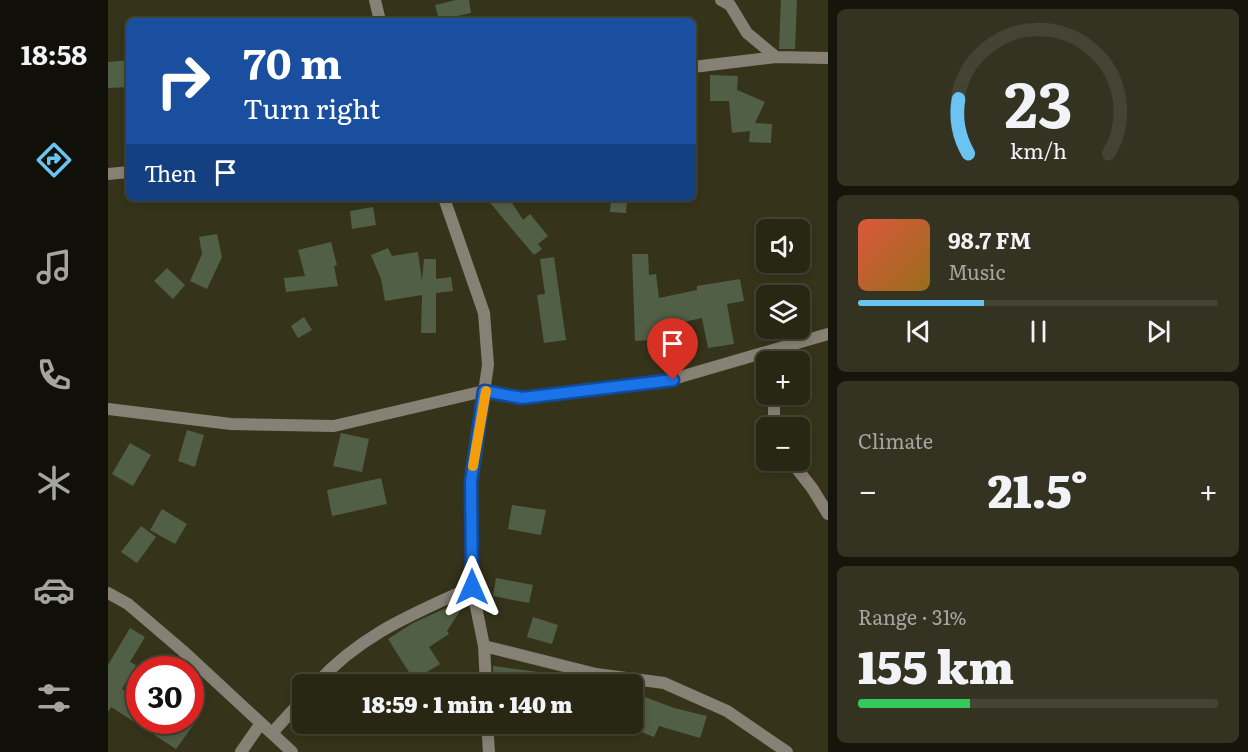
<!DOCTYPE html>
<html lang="en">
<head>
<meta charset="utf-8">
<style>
	:root { --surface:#282714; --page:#343322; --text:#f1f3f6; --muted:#a5a5a0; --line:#444434; --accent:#6ac3f1 }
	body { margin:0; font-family:Literata,serif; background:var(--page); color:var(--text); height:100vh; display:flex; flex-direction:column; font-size:22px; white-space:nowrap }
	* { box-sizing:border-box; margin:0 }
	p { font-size:20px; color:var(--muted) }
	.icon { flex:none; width:33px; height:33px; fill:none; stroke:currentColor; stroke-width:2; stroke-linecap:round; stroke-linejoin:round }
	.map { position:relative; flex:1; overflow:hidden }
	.drawer { display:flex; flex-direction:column; gap:9px; padding:9px; background:#16150b; width:420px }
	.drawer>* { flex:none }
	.hud { position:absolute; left:18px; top:18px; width:570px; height:183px; border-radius:9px; box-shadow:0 3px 9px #0003,0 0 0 2px var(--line); background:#1a4fa0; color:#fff; overflow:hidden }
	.controls { position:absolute; left:648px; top:219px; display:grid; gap:12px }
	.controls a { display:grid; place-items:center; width:54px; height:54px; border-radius:9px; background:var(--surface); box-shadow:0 3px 9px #0003,0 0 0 2px var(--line); font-size:30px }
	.speed { position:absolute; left:18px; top:656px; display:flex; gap:12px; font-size:30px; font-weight:700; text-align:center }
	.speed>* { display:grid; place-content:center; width:78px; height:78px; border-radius:50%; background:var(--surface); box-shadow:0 3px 9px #0003,0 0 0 2px var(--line); line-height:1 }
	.speed .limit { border:9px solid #d22; background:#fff; color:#111 }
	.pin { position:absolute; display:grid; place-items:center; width:51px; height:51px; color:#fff; margin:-62px -26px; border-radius:50% 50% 50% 0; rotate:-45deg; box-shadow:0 0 6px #0007 }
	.pin .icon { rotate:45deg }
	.me { position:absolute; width:66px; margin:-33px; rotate:0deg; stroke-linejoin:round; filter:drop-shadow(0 0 4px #0008) }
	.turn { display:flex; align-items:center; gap:21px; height:126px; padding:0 18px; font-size:27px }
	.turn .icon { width:78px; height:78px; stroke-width:2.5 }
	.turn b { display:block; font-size:42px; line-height:51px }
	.then { display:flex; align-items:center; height:57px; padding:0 18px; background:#0003; gap:12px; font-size:22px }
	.big { font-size:45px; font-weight:800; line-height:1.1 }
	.drawer .card { flex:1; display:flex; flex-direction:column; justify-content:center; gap:9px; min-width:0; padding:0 21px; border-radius:9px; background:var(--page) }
	.drawer .dial { align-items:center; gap:0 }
	.dial svg { height:156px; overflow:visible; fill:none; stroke:var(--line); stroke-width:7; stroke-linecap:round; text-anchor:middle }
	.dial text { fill:var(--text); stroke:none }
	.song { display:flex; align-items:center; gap:18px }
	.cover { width:72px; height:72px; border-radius:9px; background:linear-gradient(135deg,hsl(10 70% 55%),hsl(40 70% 35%)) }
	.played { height:6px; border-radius:3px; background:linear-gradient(90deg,var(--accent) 35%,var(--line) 35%) }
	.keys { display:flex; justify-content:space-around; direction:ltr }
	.heat { display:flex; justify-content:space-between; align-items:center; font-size:33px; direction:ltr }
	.charge { height:9px; border-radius:4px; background:linear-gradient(90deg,#34c759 31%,var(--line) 0) }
	.trip { position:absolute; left:184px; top:674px; width:351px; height:60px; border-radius:9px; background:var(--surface); box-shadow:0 3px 9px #0003,0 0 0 2px var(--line); font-weight:800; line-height:60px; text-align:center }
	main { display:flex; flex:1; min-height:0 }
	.tabs { display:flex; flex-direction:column; width:108px; justify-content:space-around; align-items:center; background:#101008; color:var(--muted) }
	.tabs .icon { width:42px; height:42px }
	.tabs .active { color:var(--accent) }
	.tabs b { font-size:27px; color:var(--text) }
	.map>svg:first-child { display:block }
</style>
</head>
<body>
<main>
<nav class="tabs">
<b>18:58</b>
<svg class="icon active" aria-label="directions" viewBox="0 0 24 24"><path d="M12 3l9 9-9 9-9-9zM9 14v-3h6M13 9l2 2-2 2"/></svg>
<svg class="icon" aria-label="music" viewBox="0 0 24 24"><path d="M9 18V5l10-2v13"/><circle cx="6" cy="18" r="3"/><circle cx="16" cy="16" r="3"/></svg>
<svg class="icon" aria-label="phone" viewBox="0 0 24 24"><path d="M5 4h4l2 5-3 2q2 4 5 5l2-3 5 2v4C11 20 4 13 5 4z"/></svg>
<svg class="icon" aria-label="climate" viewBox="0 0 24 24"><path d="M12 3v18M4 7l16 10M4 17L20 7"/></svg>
<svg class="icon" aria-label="car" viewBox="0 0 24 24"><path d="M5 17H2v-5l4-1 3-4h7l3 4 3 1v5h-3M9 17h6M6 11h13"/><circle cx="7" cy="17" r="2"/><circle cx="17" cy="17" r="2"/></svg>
<svg class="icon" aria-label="filters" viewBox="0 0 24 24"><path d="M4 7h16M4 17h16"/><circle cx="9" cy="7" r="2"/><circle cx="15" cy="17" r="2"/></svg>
</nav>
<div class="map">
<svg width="720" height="752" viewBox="0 0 720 752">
	<rect width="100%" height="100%" fill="#35341a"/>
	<path fill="#525f47" d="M 348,0 L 361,0 L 363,13 L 331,20 L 327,5 Z
		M 673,0 L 689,0 L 687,49 L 671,49 Z
		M 21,60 L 21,87 L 0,88 L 0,62 Z
		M 602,75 L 630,76 L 629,90 L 657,102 L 647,123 L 664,124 L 663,143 L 641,142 L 642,131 L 624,133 L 621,101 L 602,101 Z
		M 378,198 L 401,198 L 415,220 L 422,214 L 440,236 L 430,244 L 434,249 L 426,255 Z
		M 503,198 L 519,198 L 518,213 L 502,212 Z
		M 265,207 L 268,225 L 244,229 L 242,211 Z
		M 109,234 L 114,257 L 99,289 L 82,281 L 94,254 L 91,237 Z
		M 223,242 L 229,265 L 226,266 L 230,286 L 178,292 L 176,278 L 197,276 L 190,250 Z
		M 280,248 L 284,256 L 310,252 L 314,281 L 316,259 L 328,259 L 328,279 L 343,277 L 345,291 L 328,293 L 328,333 L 313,333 L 314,295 L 277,301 L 273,279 L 263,255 Z
		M 524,254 L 540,254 L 541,275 L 548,274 L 551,298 L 589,290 L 589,286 L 632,279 L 636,301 L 619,304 L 626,344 L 600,348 L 594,318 L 543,329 L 544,340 L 527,341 Z
		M 446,257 L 458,340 L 436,343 L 429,295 L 437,294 L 432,259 Z
		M 59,268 L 77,285 L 65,299 L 46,281 Z
		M 196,317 L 204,330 L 190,338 L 183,326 Z
		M 79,430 L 96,435 L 87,467 L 70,461 Z
		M 233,433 L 261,439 L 254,472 L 225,466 Z
		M 22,443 L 43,455 L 25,486 L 4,474 Z
		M 273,478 L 279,504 L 224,516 L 219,490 Z
		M 404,505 L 438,510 L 433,535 L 400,529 Z
		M 54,509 L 79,524 L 67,544 L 42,530 Z
		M 33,526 L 48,537 L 29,563 L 13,552 Z
		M 388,578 L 425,585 L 421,603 L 385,596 Z
		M 347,604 L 354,608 L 339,631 L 341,634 L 321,647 L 332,664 L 306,680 L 280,639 L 305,623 Z
		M 425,617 L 450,625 L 444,644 L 419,637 Z
		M 22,628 L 37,637 L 22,662 L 28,665 L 14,689 L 32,700 L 32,720 L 89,720 L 68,749 L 3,707 L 0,712 L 0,665 Z
		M 385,666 L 452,675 L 451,684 L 386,684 Z
		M 537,697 L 566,708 L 599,716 L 592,738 L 551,726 L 546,737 L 525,729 Z"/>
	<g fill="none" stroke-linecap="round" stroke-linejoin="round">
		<path stroke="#878075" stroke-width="12" d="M 267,0 L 272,21
			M 613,0 L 622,5 L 639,33 L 668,57
			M 585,67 L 668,57 L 720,58
			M 0,174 L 21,172
			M 336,198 L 376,313 L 380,365 L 363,481 L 364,587 L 376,646 L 378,684
			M 666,394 L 666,428
			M 0,409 L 123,424 L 226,426 L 376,391 L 415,398 L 565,379 L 720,334
			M 682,460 L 704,488 L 720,514
			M 0,593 L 20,604 L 75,651 L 184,752
			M 376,646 L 488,674 L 556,683 L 619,711 L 679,752
			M 208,684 C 253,634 305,614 364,587
			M 379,723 L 381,752
			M 164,733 L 195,699
			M 133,752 L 153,723"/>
	</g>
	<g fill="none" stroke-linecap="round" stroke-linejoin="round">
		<defs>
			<path id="route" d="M 364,587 L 363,481 L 376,391 L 414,398 L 565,380"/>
		</defs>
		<use href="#route" stroke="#114b97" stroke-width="15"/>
		<use href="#route" stroke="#1a73e8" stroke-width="10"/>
		<path stroke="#f59e0b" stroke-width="10" d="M 365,466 L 378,391"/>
	</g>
</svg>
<div class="controls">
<a><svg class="icon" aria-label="sound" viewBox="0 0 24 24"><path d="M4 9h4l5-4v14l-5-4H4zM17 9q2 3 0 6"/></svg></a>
<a><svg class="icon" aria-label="layers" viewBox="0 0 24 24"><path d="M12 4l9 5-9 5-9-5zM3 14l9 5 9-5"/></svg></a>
<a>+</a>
<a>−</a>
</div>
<div class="speed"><div class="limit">30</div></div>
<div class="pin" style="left:565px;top:380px;background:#d93025"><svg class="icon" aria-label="arrive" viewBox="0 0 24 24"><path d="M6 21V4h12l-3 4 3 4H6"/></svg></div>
<svg class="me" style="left:364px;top:587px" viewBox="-20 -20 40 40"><path d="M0-17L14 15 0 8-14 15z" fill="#1a73e8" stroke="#fff" stroke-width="4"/></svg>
<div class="trip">18:59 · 1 min · 140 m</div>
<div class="hud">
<div class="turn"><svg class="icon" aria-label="right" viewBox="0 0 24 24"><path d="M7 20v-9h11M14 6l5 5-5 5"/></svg><div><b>70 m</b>Turn right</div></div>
<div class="then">Then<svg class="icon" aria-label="arrive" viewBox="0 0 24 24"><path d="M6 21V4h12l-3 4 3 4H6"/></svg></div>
</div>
</div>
<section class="drawer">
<div class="card dial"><svg viewBox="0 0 100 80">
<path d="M14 69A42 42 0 1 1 86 69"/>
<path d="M14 69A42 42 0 0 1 9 41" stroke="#6ac3f1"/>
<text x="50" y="56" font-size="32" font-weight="700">23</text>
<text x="50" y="72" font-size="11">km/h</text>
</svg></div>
<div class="card">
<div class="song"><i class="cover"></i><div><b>98.7 FM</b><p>Music</p></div></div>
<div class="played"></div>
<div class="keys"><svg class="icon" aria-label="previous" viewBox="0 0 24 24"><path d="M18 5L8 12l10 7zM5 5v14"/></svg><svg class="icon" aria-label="pause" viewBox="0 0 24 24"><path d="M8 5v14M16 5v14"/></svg><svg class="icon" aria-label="next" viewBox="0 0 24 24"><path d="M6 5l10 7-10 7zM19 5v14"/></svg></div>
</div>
<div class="card"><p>Climate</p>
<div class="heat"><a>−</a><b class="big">21.5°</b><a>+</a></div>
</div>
<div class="card"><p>Range · 31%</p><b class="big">155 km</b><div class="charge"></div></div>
</section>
</main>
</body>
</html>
